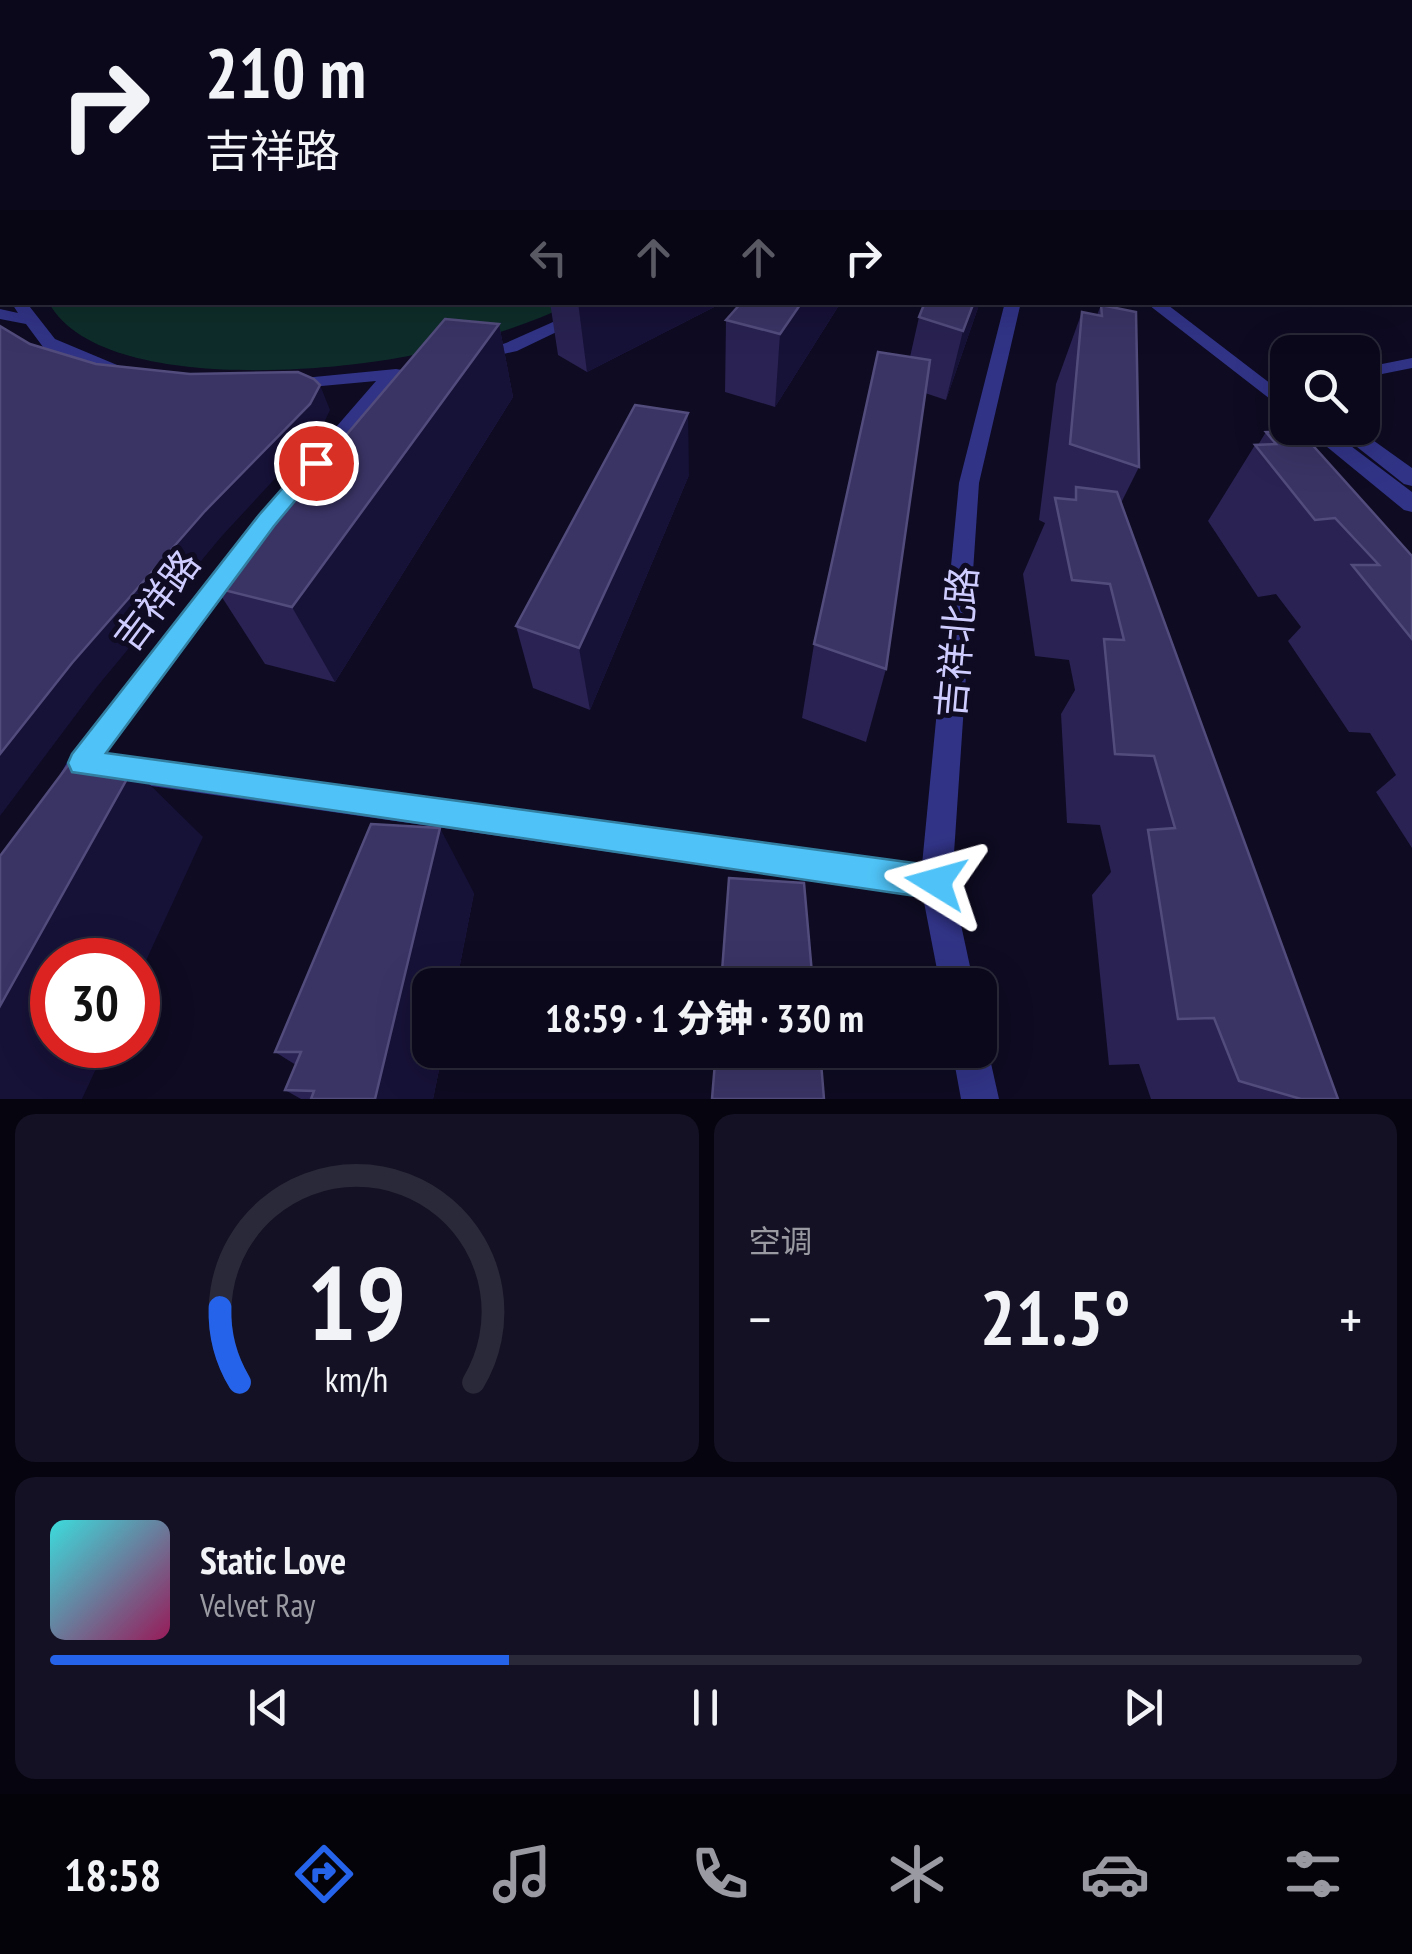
<!DOCTYPE html>
<html lang="zh">
<head>
<meta charset="utf-8">
<style>
	:root { --surface:#0a081a; --page:#131123; --text:#f1f3f6; --muted:#999aa2; --line:#2a2939; --accent:#2563eb }
	body { margin:0; font-family:"PT Sans Narrow","Noto Sans SC",sans-serif; background:var(--page); color:var(--text); height:100vh; display:flex; flex-direction:column; font-size:38px; white-space:nowrap }
	* { box-sizing:border-box; margin:0 }
	p { font-size:32px; color:var(--muted) }
	.icon { flex:none; width:55px; height:55px; fill:none; stroke:currentColor; stroke-width:2; stroke-linecap:round; stroke-linejoin:round }
	.map { position:relative; height:1099px; overflow:hidden }
	.drawer { display:flex; flex-direction:column; gap:15px; padding:15px; background:#06040e; flex:1 }
	.drawer>* { flex:none }
	.guide { position:absolute; left:0px; top:0px; width:1412px; height:305px; box-shadow:0 10px 40px #0002,0 0 0 2px var(--line); background:#0a081a; color:var(--text); overflow:hidden }
	.buttons { position:absolute; left:1270px; top:335px; display:grid; gap:20px }
	.buttons a { display:grid; place-items:center; width:110px; height:110px; border-radius:20px; background:var(--surface); box-shadow:0 10px 40px #0002,0 0 0 2px var(--line); font-size:50px }
	.speed { position:absolute; left:30px; top:938px; display:flex; gap:20px; font-size:50px; font-weight:700; text-align:center }
	.speed>* { display:grid; place-content:center; width:130px; height:130px; border-radius:50%; background:var(--surface); box-shadow:0 10px 40px #0002,0 0 0 2px var(--line); line-height:1 }
	.speed .limit { border:15px solid #d22; background:#fff; color:#111 }
	.pin { position:absolute; display:grid; place-items:center; width:85px; height:85px; color:#fff; margin:-42px; border:5px solid #fff; border-radius:50%; box-shadow:0 2px 10px #0007 }
	.me { position:absolute; width:110px; margin:-55px; rotate:278deg; stroke-linejoin:round; filter:drop-shadow(0 0 8px #0008) }
	.turn { display:flex; align-items:center; gap:35px; height:210px; padding:0 40px; font-size:45px }
	.turn .icon { width:130px; height:130px; stroke-width:2.5 }
	.turn b { display:block; font-size:70px; line-height:85px }
	.lanes { display:flex; align-items:center; height:95px; padding:0 40px; background:#0003; justify-content:center; gap:50px; direction:ltr }
	.lanes .off { opacity:.35 }
	.big { font-size:75px; font-weight:800; line-height:1.1 }
	.drawer .card { flex:1; display:flex; flex-direction:column; justify-content:center; gap:15px; min-width:0; padding:0 35px; border-radius:20px; background:var(--page) }
	.drawer .dial { align-items:center; gap:0 }
	.dial svg { height:260px; overflow:visible; fill:none; stroke:var(--line); stroke-width:7; stroke-linecap:round; text-anchor:middle }
	.dial text { fill:var(--text); stroke:none }
	.song { display:flex; align-items:center; gap:30px }
	.cover { width:120px; height:120px; border-radius:15px; background:linear-gradient(135deg,hsl(180 70% 55%),hsl(330 70% 35%)) }
	.played { height:10px; border-radius:5px; background:linear-gradient(90deg,var(--accent) 35%,var(--line) 35%) }
	.keys { display:flex; justify-content:space-around; direction:ltr }
	.heat { display:flex; justify-content:space-between; align-items:center; font-size:55px; direction:ltr }
	.drawer .tiles { flex:1; display:grid; gap:15px; grid-template-columns:1fr 1fr }
	.card:last-child { grid-column:span 2 }
	.trip { position:absolute; left:412px; top:968px; width:585px; height:100px; border-radius:20px; background:var(--surface); box-shadow:0 10px 40px #0002,0 0 0 2px var(--line); font-weight:800; line-height:100px; text-align:center }
	.tab-bar { display:flex; height:160px; justify-content:space-around; align-items:center; background:#04030a; color:var(--muted) }
	.tab-bar .icon { width:70px; height:70px }
	.tab-bar .selected { color:var(--accent) }
	.tab-bar b { font-size:45px; color:var(--text) }
	.map>svg:first-child { display:block }
</style>
</head>
<body>
<div class="map">
<svg width="1412" height="1099" viewBox="0 0 1412 1099">
	<rect width="100%" height="100%" fill="#0e0b22"/>
	<path fill="#0e2d2a" d="M 49,303 L 574,303 C 522,327 469,344 413,355 C 328,373 98,392 49,303 Z"/>
	<g fill="none" stroke-linecap="round" stroke-linejoin="round">
		<path fill="#313386" fill-rule="evenodd" d="M 1410,133 L 1412,133 L 1412,140 L 1410,140 Z
			M 11,302 L 26,302 L 55,339 L 141,375 L 132,380 L 126,379 L 43,347 L 26,324 L 0,319 L 0,309 L 18,313 Z
			M 598,302 L 619,302 L 517,351 L 476,360 L 468,355 L 506,343 Z
			M 1005,302 L 1021,302 L 979,483 L 952,883 L 974,985 L 940,985 L 923,897 L 89,777 L 75,786 L 65,782 L 61,773 L 72,754 L 259,516 L 376,381 L 289,389 L 280,384 L 283,380 L 396,369 L 402,370 L 402,378 L 397,379 L 275,526 L 106,754 L 922,865 L 959,483 Z
			M 1412,358 L 1412,368 L 1362,378 L 1362,368 Z
			M 980,1036 L 988,1050 L 999,1099 L 961,1099 L 952,1050 L 980,1050 Z"/>
		<path fill="#313386" fill-rule="evenodd" d="M 1145,302 L 1164,302 L 1288,397 L 1288,413 Z
			M 1304,428 L 1327,428 L 1412,492 L 1412,512 L 1404,510 Z
			M 1333,428 L 1356,428 L 1412,468 L 1412,486 L 1404,484 Z"/>
	</g>
	<path fill="#292252" d="M 550,302 L 724,302 L 587,372 L 558,355 Z
		M 841,302 L 775,407 L 725,392 L 726,320 Z
		M 925,302 L 980,302 L 946,400 L 925,393 L 886,669 L 866,742 L 802,718 L 814,644 L 910,357 L 919,317 Z
		M 1101,305 L 1139,467 L 1121,503 L 1338,1099 L 1151,1099 L 1139,1064 L 1109,1065 L 1092,895 L 1111,872 L 1100,825 L 1067,823 L 1061,714 L 1075,690 L 1069,660 L 1035,656 L 1023,574 L 1045,523 L 1039,520 L 1056,384 L 1082,312 L 1097,315 Z
		M 499,324 L 513,397 L 335,682 L 265,664 L 216,588 Z
		M 1266,432 L 1412,556 L 1412,848 L 1376,792 L 1396,775 L 1370,733 L 1349,732 L 1288,641 L 1301,627 L 1276,594 L 1258,597 L 1208,521 L 1255,445 L 1258,445 Z
		M 689,475 L 590,710 L 533,688 L 516,626 Z
		M 474,893 L 456,985 L 430,985 L 443,1050 L 433,1099 L 301,1099 L 285,1090 L 296,1065 L 275,1052 Z"/>
	<path fill="#161137" d="M 2,162 L 2,226 L 0,227 L 0,163 Z
		M 578,302 L 724,302 L 587,372 Z
		M 802,302 L 841,302 L 775,407 L 780,334 Z
		M 974,302 L 980,302 L 946,400 L 963,331 Z
		M 499,324 L 513,397 L 335,682 L 292,607 Z
		M 320,385 L 330,410 L 321,429 L 221,537 L 96,688 L 0,816 L 0,754 L 72,663 L 205,511 Z
		M 688,413 L 689,475 L 590,710 L 579,648 Z
		M 133,768 L 203,837 L 138,978 L 138,960 L 52,960 L 52,1045 L 107,1045 L 82,1099 L 0,1099 L 0,1006 Z
		M 440,828 L 474,893 L 456,985 L 430,985 L 430,1050 L 443,1050 L 433,1099 L 375,1099 Z"/>
	<path fill="#3a3465" stroke="#524c7d" stroke-width="2.5" d="M 0,125 L 2,125 L 2,162 L 0,163 Z
		M 742,302 L 802,302 L 780,334 L 726,320 Z
		M 925,302 L 974,302 L 963,331 L 919,317 Z
		M 1101,305 L 1136,312 L 1139,467 L 1070,444 L 1082,312 L 1102,316 Z
		M 445,319 L 499,324 L 292,607 L 216,588 Z
		M 0,326 L 30,344 L 96,364 L 190,374 L 298,372 L 314,379 L 320,385 L 310,404 L 205,511 L 72,663 L 0,754 Z
		M 878,352 L 930,360 L 886,669 L 814,644 Z
		M 635,405 L 688,413 L 579,648 L 516,626 Z
		M 1299,430 L 1412,556 L 1412,639 L 1352,565 L 1379,565 L 1335,518 L 1315,520 L 1255,445 L 1276,444 L 1266,432 Z
		M 1076,487 L 1117,492 L 1338,1099 L 1301,1099 L 1239,1081 L 1214,1018 L 1178,1019 L 1148,830 L 1175,828 L 1154,756 L 1115,754 L 1104,639 L 1124,640 L 1110,584 L 1072,580 L 1055,498 L 1076,500 Z
		M 69,764 L 133,768 L 0,1006 L 0,856 Z
		M 371,824 L 440,828 L 375,1099 L 311,1099 L 314,1091 L 285,1090 L 301,1052 L 275,1052 Z
		M 729,878 L 804,883 L 813,985 L 721,985 Z
		M 716,1050 L 820,1050 L 824,1099 L 712,1099 Z"/>
	<linearGradient id="sky" x2="0" y2="1"><stop stop-color="#080613"/><stop offset="0.45" stop-color="#30344f"/><stop offset="1" stop-color="#30344f" stop-opacity="0"/></linearGradient>
	<rect width="1412" height="279" fill="url(#sky)"/>
	<path fill="#4fc3f7" stroke="#337fa1" stroke-width="2.5" d="M 316,456 L 323,458 L 323,467 L 274,526 L 106,753 L 936,866 L 948,871 L 952,882 L 948,894 L 936,899 L 72,772 L 68,763 L 72,754 L 259,515 L 309,458 Z"/>
	<g text-anchor="middle" dominant-baseline="central" stroke-width="10" stroke-linejoin="round" paint-order="stroke">
		<g font-size="38" fill="#cfccff" stroke="#0e0b22">
			<text transform="translate(156 600) rotate(-53)">吉祥路</text>
			<text transform="translate(956 642) rotate(-85)">吉祥北路</text>
		</g>
	</g>
</svg>
<div class="buttons">
<a><svg class="icon" aria-label="search" viewBox="0 0 24 24"><circle cx="10" cy="10" r="6"/><path d="M15 15l6 6"/></svg></a>
</div>
<div class="speed"><div class="limit">30</div></div>
<div class="pin" style="left:316px;top:463px;background:#d93025"><svg class="icon" aria-label="arrive" viewBox="0 0 24 24"><path d="M6 21V4h12l-3 4 3 4H6"/></svg></div>
<svg class="me" style="left:936px;top:882px" viewBox="-20 -20 40 40"><path d="M0-17L14 15 0 8-14 15z" fill="#4fc3f7" stroke="#fff" stroke-width="4"/></svg>
<div class="trip">18:59 · 1 分钟 · 330 m</div>
<div class="guide">
<div class="turn"><svg class="icon" aria-label="right" viewBox="0 0 24 24"><path d="M7 20v-9h11M14 6l5 5-5 5"/></svg><div><b>210 m</b>吉祥路</div></div>
<div class="lanes"><svg class="icon off" aria-label="left" viewBox="0 0 24 24"><path d="M17 20v-9H6M10 6l-5 5 5 5"/></svg><svg class="icon off" aria-label="ahead" viewBox="0 0 24 24"><path d="M12 20V5M6 11l6-6 6 6"/></svg><svg class="icon off" aria-label="ahead" viewBox="0 0 24 24"><path d="M12 20V5M6 11l6-6 6 6"/></svg><svg class="icon" aria-label="right" viewBox="0 0 24 24"><path d="M7 20v-9h11M14 6l5 5-5 5"/></svg></div>
</div>
</div>
<section class="drawer">
<div class="tiles">
<div class="card dial"><svg viewBox="0 0 100 80">
<path d="M14 69A42 42 0 1 1 86 69"/>
<path d="M14 69A42 42 0 0 1 8 46" stroke="#2563eb"/>
<text x="50" y="56" font-size="32" font-weight="700">19</text>
<text x="50" y="72" font-size="11">km/h</text>
</svg></div>
<div class="card"><p>空调</p>
<div class="heat"><a>−</a><b class="big">21.5°</b><a>+</a></div>
</div>
<div class="card">
<div class="song"><i class="cover"></i><div><b>Static Love</b><p>Velvet Ray</p></div></div>
<div class="played"></div>
<div class="keys"><svg class="icon" aria-label="previous" viewBox="0 0 24 24"><path d="M18 5L8 12l10 7zM5 5v14"/></svg><svg class="icon" aria-label="pause" viewBox="0 0 24 24"><path d="M8 5v14M16 5v14"/></svg><svg class="icon" aria-label="next" viewBox="0 0 24 24"><path d="M6 5l10 7-10 7zM19 5v14"/></svg></div>
</div>
</div>
</section>
<nav class="tab-bar">
<b>18:58</b>
<svg class="icon selected" aria-label="directions" viewBox="0 0 24 24"><path d="M12 3l9 9-9 9-9-9zM9 14v-3h6M13 9l2 2-2 2"/></svg>
<svg class="icon" aria-label="music" viewBox="0 0 24 24"><path d="M9 18V5l10-2v13"/><circle cx="6" cy="18" r="3"/><circle cx="16" cy="16" r="3"/></svg>
<svg class="icon" aria-label="phone" viewBox="0 0 24 24"><path d="M5 4h4l2 5-3 2q2 4 5 5l2-3 5 2v4C11 20 4 13 5 4z"/></svg>
<svg class="icon" aria-label="climate" viewBox="0 0 24 24"><path d="M12 3v18M4 7l16 10M4 17L20 7"/></svg>
<svg class="icon" aria-label="car" viewBox="0 0 24 24"><path d="M5 17H2v-5l4-1 3-4h7l3 4 3 1v5h-3M9 17h6M6 11h13"/><circle cx="7" cy="17" r="2"/><circle cx="17" cy="17" r="2"/></svg>
<svg class="icon" aria-label="filters" viewBox="0 0 24 24"><path d="M4 7h16M4 17h16"/><circle cx="9" cy="7" r="2"/><circle cx="15" cy="17" r="2"/></svg>
</nav>
</body>
</html>
